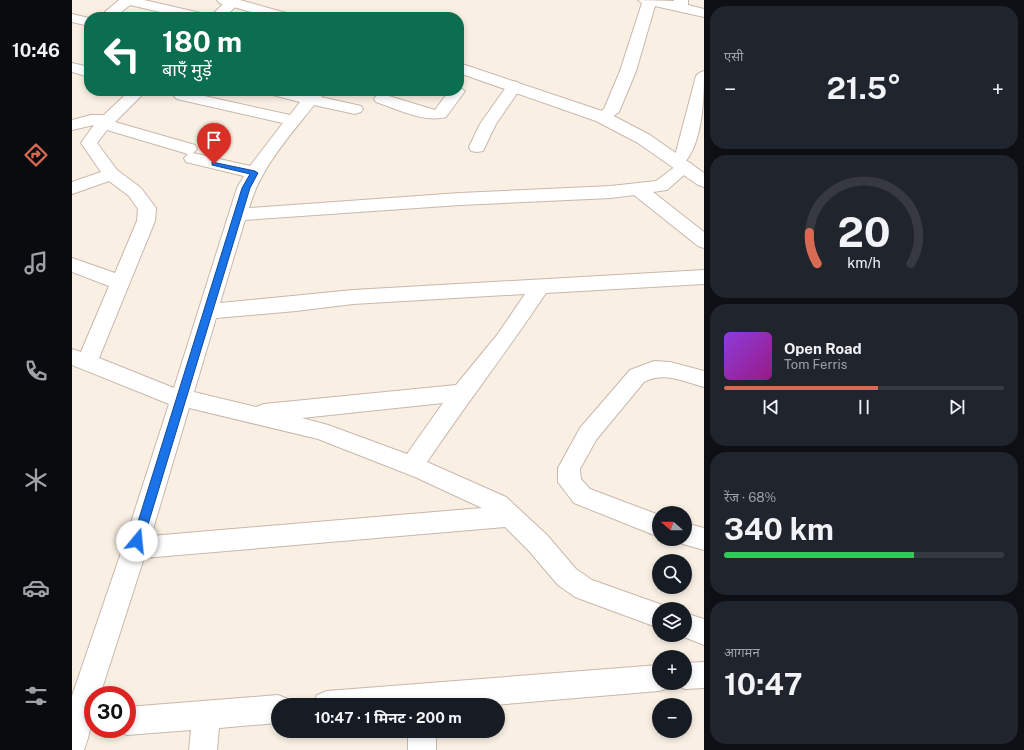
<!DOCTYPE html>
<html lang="hi">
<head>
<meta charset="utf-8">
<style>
	:root { --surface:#171b24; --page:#20242c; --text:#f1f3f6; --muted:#9ea1a6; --line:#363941; --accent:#d86a54 }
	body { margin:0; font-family:"Public Sans","Noto Sans Devanagari",sans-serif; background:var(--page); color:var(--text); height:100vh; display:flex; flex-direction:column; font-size:15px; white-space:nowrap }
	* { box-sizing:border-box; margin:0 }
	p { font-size:13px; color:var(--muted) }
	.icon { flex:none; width:22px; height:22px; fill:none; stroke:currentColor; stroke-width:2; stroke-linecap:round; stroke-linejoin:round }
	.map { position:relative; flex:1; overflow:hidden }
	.side { display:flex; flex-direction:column; gap:6px; padding:6px; background:#0d0f14; width:320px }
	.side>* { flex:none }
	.guide { position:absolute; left:12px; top:12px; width:380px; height:84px; border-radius:16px; box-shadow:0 2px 6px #0003; background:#0b6e4f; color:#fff; overflow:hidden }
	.needle { width:26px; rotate:290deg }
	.controls { position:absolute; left:580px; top:506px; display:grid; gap:8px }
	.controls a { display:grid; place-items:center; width:40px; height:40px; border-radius:50%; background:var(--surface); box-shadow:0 2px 6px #0003; font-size:20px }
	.speed { position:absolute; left:12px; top:686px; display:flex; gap:8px; font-size:20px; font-weight:700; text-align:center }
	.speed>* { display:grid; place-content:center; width:52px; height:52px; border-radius:50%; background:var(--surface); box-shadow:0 2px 6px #0003; line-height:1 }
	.speed .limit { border:6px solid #d22; background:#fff; color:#111 }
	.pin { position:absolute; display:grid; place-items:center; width:34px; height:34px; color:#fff; margin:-41px -17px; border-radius:50% 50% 50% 0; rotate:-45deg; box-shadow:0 0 4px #0007 }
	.pin .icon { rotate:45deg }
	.me { position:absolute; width:44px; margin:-22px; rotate:17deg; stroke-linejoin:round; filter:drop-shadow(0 0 3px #0008) }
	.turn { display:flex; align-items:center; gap:14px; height:84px; padding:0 12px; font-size:18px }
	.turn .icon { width:52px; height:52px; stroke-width:2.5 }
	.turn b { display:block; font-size:28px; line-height:34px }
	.big { font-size:30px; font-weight:700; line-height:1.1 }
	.side .card { flex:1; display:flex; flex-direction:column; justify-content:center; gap:6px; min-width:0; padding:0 14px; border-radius:16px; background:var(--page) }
	.side .dial { align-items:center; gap:0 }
	.dial svg { height:104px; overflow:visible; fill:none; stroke:var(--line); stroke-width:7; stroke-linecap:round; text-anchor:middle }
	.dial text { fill:var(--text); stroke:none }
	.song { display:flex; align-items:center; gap:12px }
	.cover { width:48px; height:48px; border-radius:6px; background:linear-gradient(135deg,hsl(270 70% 55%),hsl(310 70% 35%)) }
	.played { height:4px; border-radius:2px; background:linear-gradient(90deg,var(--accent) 55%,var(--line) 55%) }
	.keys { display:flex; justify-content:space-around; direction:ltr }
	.heat { display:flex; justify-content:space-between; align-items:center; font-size:22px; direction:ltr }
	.charge { height:6px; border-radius:3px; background:linear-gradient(90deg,#34c759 68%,var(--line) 0) }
	.trip { position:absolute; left:199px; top:698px; width:234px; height:40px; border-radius:20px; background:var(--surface); box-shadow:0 2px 6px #0003; font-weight:700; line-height:40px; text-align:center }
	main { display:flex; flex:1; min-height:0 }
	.tabs { display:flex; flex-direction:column; width:72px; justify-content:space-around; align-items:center; background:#090b0e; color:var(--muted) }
	.tabs .icon { width:28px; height:28px }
	.tabs .active { color:var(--accent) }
	.tabs b { font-size:18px; color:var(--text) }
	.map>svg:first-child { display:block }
</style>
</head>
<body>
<main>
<nav class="tabs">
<b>10:46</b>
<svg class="icon active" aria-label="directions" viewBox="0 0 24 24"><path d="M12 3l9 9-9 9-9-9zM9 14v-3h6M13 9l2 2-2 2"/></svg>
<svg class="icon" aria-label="music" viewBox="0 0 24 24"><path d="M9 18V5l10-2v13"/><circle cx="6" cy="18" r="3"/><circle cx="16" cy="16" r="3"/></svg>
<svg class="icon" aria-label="phone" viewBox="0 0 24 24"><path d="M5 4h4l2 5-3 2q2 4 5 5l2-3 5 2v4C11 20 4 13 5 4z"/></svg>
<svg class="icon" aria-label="climate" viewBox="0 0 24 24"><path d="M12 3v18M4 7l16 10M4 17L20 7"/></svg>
<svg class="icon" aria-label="car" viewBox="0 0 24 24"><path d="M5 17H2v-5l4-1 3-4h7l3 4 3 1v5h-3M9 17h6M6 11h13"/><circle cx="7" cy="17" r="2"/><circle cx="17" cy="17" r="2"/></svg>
<svg class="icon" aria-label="filters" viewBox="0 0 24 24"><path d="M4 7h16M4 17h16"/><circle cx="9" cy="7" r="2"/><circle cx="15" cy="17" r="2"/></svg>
</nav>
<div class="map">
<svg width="632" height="750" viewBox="0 0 632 750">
	<rect width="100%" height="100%" fill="#f9f0e3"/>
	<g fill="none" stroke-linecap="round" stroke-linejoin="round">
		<defs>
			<path id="minor" d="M 47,0 L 72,0 L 133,14 L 135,17 L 110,17 L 58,5 L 43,17 L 27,17 Z
				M 155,0 L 166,0 L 168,2 L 153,17 L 138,17 Z
				M 566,0 L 602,1 L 602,0 L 616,0 L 616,5 L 632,9 L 632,17 L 583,6 L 564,71 L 547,112 L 536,120 L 524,120 L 522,117 L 532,109 L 548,71 L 570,3 Z
				M 0,14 L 17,18 L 17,26 L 0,22 Z
				M 0,63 L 17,67 L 17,77 L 0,72 Z
				M 632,71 C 632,97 631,141 613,162 L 619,163 L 621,167 L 595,190 L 581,192 L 632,232 L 632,248 L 626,246 L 562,195 L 539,198 L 388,205 L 173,220 L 148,303 L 281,290 L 632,270 L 632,284 L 474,293 C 436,350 394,404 355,462 L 434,497 L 475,535 L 504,569 L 520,580 L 596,607 L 597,609 L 587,609 L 587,628 L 503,597 L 486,585 L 457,551 L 433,527 L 72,558 L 28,695 L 21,695 C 21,713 19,733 12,750 L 0,750 L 0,696 L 53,541 L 97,404 L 0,365 L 0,349 L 9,352 L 37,286 L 0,272 L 0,258 L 43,273 L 65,221 L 66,209 L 57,196 L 37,181 L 0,194 L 0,182 L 29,172 L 9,143 L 22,125 L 0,130 L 0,120 L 19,115 L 32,115 L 57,91 L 74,91 L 43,122 L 123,145 L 125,149 L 121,153 L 178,166 L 211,123 L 105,99 L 102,96 L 105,93 L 110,91 L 218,115 L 228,102 L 197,94 L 194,91 L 223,91 L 235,94 L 237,91 L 253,91 L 249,97 L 289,106 L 291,109 L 289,112 L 283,114 L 242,105 C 216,138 189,167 177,208 L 388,193 L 539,186 L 584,181 L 604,166 L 599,165 L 597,161 L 604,152 L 624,76 L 627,73 ZM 35,130 L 116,154 L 112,158 L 114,162 L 172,176 L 165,188 L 102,388 L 27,358 L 83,221 L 84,208 L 69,188 L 45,170 L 25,143 ZM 453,294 L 425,335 L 384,385 L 192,404 L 184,407 L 122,392 L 144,318 L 224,311 L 281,304 ZM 371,403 L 335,454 L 256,425 L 230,418 ZM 117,408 L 246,439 L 343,477 L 410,508 L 79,536 Z
				M 442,81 L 447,83 L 450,86 L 424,124 L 411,151 L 405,152 L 399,151 L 397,147 L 408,124 L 437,83 Z
				M 387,87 L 393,91 L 374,117 C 351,123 326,109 304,102 L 302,99 L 304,96 L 310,94 L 363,110 L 377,91 L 387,91 Z
				M 582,361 L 598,362 L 632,371 L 632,387 C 613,382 592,371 572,382 L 524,440 L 508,469 L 509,479 L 518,489 L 587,515 L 587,537 L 502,503 L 486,482 L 486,468 L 508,428 L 558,370 Z
				M 613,523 L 632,528 L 632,550 L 604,542 L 603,539 L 613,539 Z
				M 613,613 L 632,619 L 632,645 L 607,635 L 613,635 Z
				M 632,662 L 632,688 L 613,689 L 603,685 L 602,683 L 613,683 L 613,663 Z
				M 587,665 L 587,683 L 598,683 L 597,688 L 587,691 L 422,705 L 241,705 L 245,695 L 255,691 Z
				M 206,695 L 216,699 L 218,705 L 206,705 L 206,723 L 147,728 L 145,750 L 117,750 L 119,730 L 55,735 L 44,729 L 55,729 L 55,707 Z
				M 336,731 L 364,731 L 364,750 L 336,750 Z"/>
			<path id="tertiary" d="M 145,0 L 168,0 L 218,14 L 220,17 L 197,17 L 147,3 Z
				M 387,63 L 536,113 L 578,135 L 632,173 L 632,187 L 626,185 L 566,143 L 524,121 L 387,73 Z"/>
		</defs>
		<use href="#minor" stroke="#c9b7ab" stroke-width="2"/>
		<use href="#tertiary" stroke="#c9b7ab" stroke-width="2"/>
		<use href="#minor" fill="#fff" fill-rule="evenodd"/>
		<use href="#tertiary" fill="#fff" fill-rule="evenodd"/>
	</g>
	<path fill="#1a73e8" stroke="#114b97" d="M 140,162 L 183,171 L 186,173 L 178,188 L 71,541 L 69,544 L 65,546 L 62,544 L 60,541 L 170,188 L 178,174 L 140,165 Z"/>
</svg>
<div class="controls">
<a><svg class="needle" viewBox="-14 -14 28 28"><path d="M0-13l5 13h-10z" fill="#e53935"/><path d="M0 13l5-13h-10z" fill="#9ea1a6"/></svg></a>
<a><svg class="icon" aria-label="search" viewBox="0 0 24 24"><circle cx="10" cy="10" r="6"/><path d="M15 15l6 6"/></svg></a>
<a><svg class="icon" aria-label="layers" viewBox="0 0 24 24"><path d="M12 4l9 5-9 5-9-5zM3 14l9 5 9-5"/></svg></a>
<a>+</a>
<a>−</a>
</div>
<div class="speed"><div class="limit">30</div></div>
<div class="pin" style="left:142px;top:164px;background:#d93025"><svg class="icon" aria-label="arrive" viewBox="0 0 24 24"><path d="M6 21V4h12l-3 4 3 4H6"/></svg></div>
<svg class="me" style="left:65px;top:541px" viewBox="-20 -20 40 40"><circle r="19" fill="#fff"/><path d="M0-13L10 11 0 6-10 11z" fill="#1a73e8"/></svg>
<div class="trip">10:47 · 1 मिनट · 200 m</div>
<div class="guide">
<div class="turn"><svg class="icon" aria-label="left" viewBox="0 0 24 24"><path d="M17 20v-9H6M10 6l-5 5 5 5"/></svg><div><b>180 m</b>बाएँ मुड़ें</div></div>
</div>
</div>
<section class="side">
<div class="card"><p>एसी</p>
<div class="heat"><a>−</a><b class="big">21.5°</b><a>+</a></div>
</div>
<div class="card dial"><svg viewBox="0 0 100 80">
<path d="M14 69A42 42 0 1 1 86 69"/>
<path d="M14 69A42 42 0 0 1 8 45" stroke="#d86a54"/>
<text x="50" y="56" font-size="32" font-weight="700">20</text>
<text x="50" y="72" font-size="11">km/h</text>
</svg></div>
<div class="card">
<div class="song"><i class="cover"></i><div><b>Open Road</b><p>Tom Ferris</p></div></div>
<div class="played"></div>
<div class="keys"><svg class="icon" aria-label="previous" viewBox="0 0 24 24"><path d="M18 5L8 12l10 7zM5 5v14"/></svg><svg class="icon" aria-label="pause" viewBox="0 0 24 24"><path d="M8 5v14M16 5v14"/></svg><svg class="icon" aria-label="next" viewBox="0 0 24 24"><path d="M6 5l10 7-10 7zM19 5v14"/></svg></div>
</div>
<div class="card"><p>रेंज · 68%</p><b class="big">340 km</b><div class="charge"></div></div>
<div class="card"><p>आगमन</p><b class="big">10:47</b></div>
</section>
</main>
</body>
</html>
